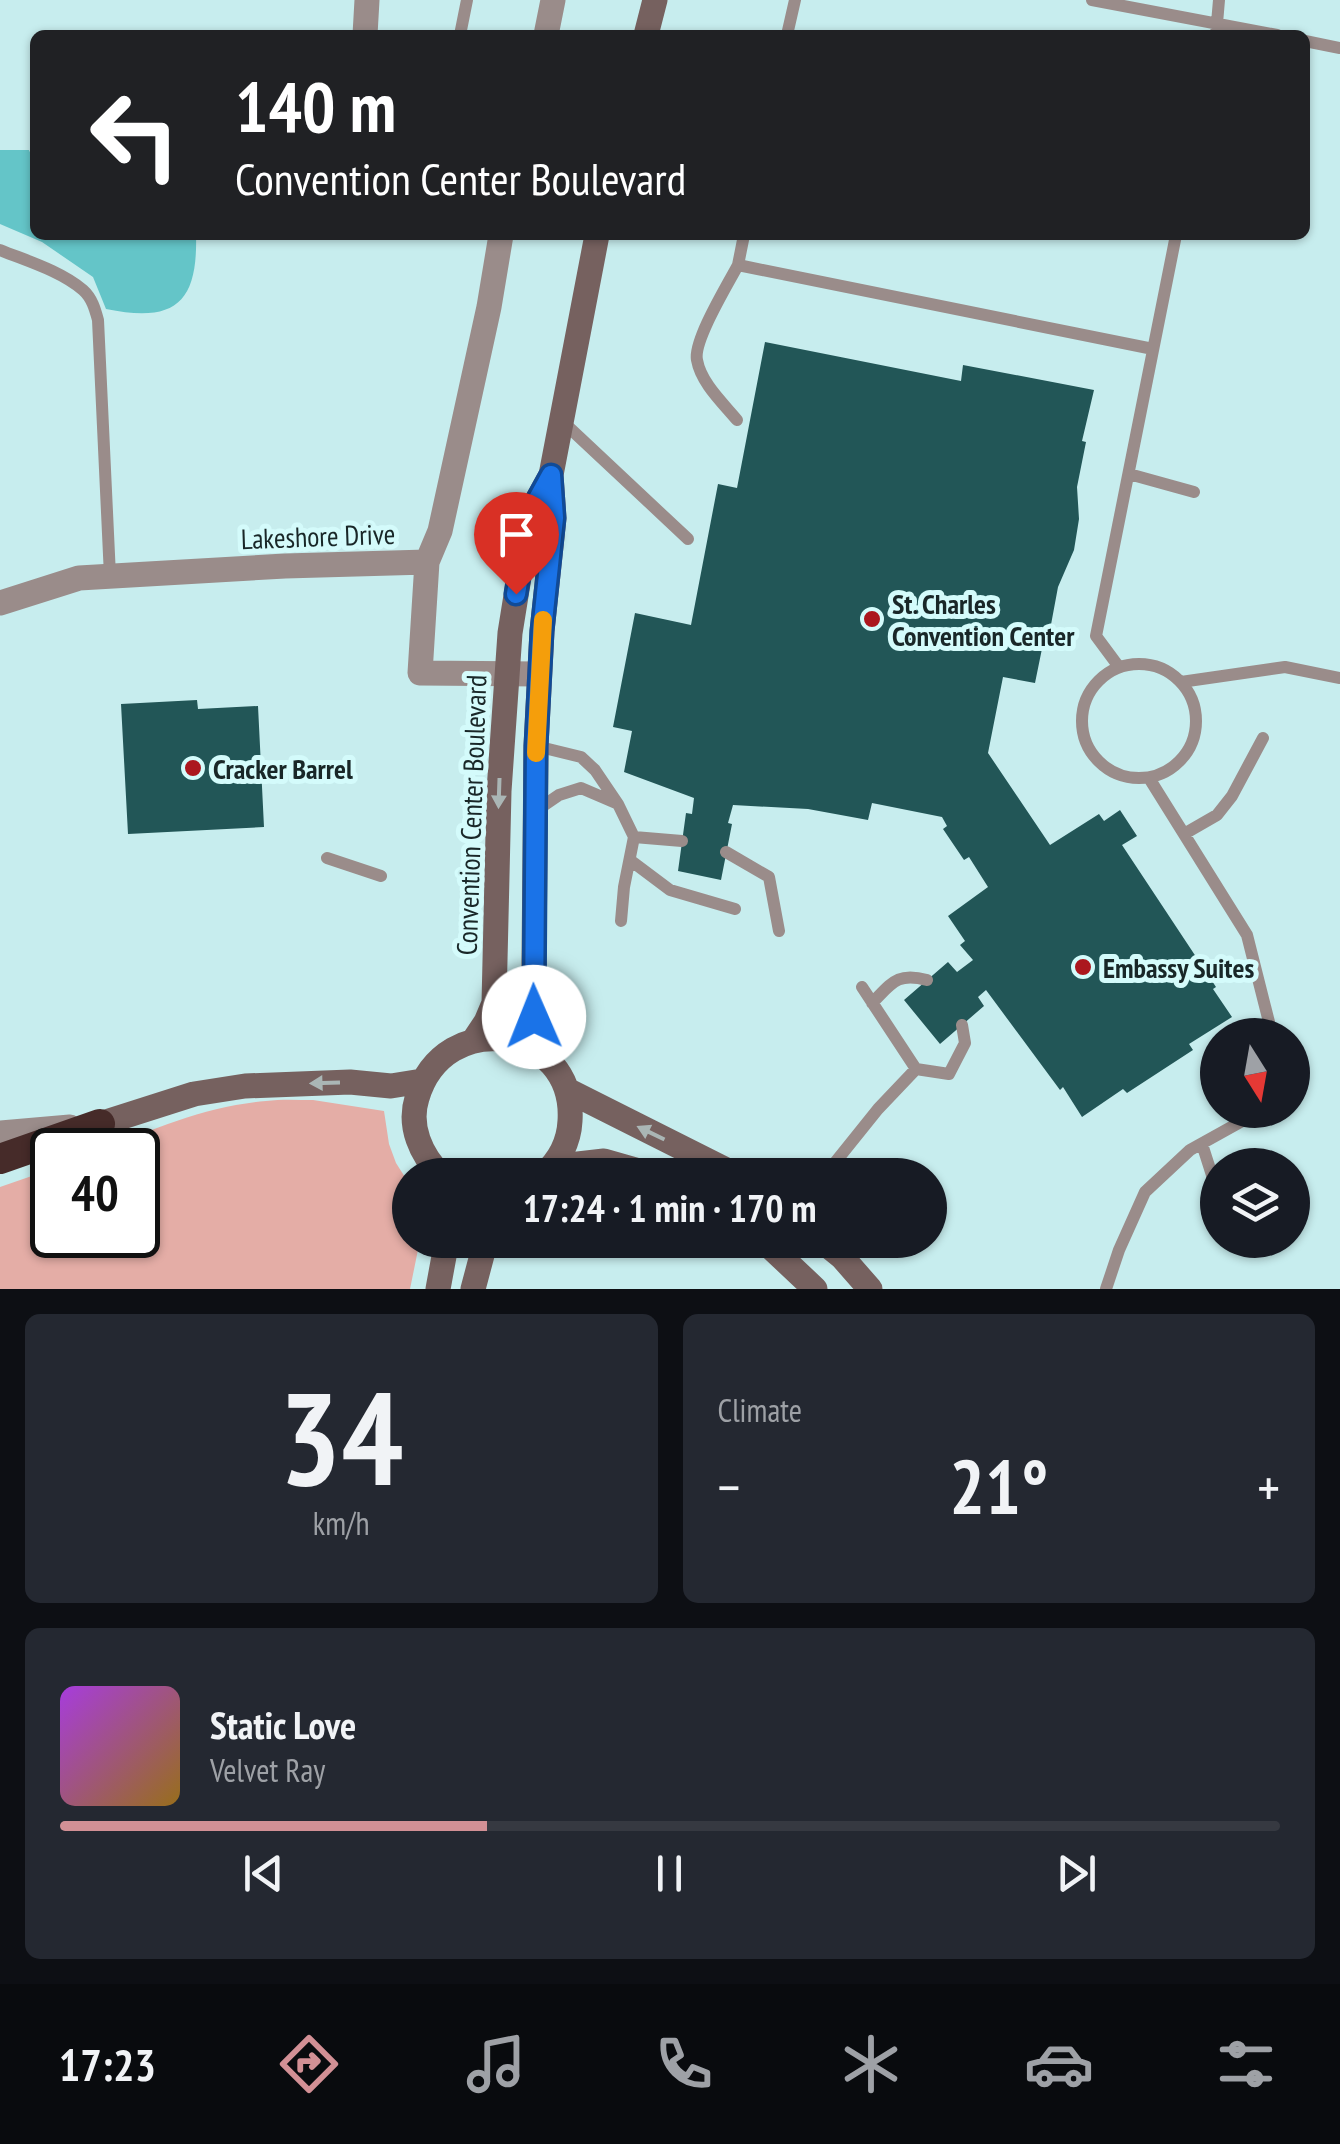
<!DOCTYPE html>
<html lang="en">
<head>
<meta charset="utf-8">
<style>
	:root { --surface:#171b24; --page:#242831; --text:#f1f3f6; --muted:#9ea1a6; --line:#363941; --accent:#d29095 }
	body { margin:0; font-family:"PT Sans Narrow",sans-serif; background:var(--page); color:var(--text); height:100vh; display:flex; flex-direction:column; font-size:38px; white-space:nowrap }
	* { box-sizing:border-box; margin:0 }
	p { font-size:32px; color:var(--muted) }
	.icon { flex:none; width:55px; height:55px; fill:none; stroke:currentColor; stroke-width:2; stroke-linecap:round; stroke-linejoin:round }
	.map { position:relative; height:1289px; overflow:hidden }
	.sheet { display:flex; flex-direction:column; gap:25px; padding:25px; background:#0d0f14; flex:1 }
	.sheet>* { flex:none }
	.guide { position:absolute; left:30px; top:30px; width:1280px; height:210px; border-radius:15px; box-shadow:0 2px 8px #0004; background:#202124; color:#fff; overflow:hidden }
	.needle { width:65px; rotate:169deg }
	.controls { position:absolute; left:1200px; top:1018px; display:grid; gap:20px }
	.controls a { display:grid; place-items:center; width:110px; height:110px; border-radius:50%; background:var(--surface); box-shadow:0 2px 8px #0004; font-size:50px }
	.speed { position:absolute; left:30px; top:1128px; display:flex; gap:20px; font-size:50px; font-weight:700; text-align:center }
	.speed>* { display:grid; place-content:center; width:130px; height:130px; border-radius:50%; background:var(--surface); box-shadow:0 2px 8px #0004; line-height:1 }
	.speed .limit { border:5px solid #111; border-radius:15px; background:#fff; color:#111 }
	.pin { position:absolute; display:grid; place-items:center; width:85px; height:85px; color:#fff; margin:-102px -42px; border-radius:50% 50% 50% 0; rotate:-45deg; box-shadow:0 0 10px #0007 }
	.pin .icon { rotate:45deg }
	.me { position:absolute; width:110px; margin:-55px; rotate:359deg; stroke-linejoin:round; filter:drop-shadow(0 0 8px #0008) }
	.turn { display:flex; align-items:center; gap:35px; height:210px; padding:0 40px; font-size:45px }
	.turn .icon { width:130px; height:130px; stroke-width:2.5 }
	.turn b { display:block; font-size:70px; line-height:85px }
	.big { font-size:75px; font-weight:800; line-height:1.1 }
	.sheet .widget { flex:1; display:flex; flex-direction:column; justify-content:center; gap:15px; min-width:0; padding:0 35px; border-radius:15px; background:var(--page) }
	.sheet .dial { align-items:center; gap:0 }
	.dial b { font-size:130px; line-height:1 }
	.song { display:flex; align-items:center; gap:30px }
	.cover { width:120px; height:120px; border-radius:15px; background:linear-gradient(135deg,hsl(280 70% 55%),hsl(40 70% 35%)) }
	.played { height:10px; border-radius:5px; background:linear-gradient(90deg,var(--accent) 35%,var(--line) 35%) }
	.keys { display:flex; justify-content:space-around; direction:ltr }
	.heat { display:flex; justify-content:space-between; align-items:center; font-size:55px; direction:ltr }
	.sheet .tiles { flex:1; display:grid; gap:25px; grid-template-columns:1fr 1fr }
	.widget:last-child { grid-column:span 2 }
	.trip { position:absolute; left:392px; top:1158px; width:555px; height:100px; border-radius:50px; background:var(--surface); box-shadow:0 2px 8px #0004; font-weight:800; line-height:100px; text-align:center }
	.dock { display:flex; height:160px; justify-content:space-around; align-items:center; background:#090b0e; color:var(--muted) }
	.dock .icon { width:70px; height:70px }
	.dock .on { color:var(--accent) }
	.dock b { font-size:45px; color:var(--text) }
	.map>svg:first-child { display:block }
</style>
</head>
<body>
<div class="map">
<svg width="1340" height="1289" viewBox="0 0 1340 1289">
	<rect width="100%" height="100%" fill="#c7edee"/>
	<path fill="#e4ada6" d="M 313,1100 L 384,1111 L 389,1144 L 396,1163 L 410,1185 L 410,1240 L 420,1240 L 410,1289 L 0,1289 L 0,1187 L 52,1169 L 52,1235 L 138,1235 L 138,1150 L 102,1150 C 155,1128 208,1106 266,1101 C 281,1099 297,1100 313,1100 Z"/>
	<path fill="#64c5c8" d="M 0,150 L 29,150 L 35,164 L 35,235 L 196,235 C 198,304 174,323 106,309 L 93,277 L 42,242 L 0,224 Z"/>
	<path fill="#225657" d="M 765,342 L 961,381 L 963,365 L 1094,390 L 1082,441 L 1086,442 L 1077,487 L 1079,519 L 1074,550 L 1058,587 L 1050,630 L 1046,629 L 1035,683 L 1003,677 L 988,753 L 1050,845 L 1099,814 L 1104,821 L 1120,810 L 1137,836 L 1122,845 L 1216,987 L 1213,989 L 1232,1017 L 1189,1044 L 1193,1050 L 1127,1093 L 1123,1089 L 1082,1117 L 1063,1087 L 1060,1090 L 986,990 L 978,997 L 984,1006 L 940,1044 L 904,1000 L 948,962 L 957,972 L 973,960 L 960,945 L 965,941 L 948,916 L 988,887 L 969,857 L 964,860 L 943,829 L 947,826 L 942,817 L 872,803 L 868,820 L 808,809 L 733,805 L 728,823 L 732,824 L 721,880 L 678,871 L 686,813 L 692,814 L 694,798 L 624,772 L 632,731 L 613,727 L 635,613 L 691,625 L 718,484 L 737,488 Z
		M 197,700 L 198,709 L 258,706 L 264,827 L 128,834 L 121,704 Z"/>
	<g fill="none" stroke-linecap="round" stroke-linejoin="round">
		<path stroke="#9a8c8a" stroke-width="12" d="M 1092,0 L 1277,35
			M 460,35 L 467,0
			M 787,35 L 795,0
			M 1216,35 L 1219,0
			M 1305,41 L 1340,48
			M 744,235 L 738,265 L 1153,349
			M 0,250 C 27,261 61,271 83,290 C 92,298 95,309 98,320 L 110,576
			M 561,420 L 688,539
			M 737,420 C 723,403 701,383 697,360 C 693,341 728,284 738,265
			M 1129,474 L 1194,492
			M1082 721a57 57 0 1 1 114 0a57 57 0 1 1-114 0Z
			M 1119,667 L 1096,636 L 1176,235
			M 1181,682 L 1285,667 L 1340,678
			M 536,746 L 581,757 L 595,770 L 618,804 L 634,837 L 624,887 L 621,921
			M 1149,778 L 1247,935 L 1269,1022 L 1269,1035
			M 537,810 L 559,795 L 581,788 L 616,803
			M 1184,834 L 1217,815 L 1232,796 L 1263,738
			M 634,837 L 682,841
			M 726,852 L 769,877 L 779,931
			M 327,858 L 381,876
			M 630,860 L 670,890 L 735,909
			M 862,987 L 916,1069
			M 872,1003 C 892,983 897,972 927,980
			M 1202,1144 L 1218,1194
			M 825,1175 L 878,1109 L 916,1069 L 949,1074 L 965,1043 L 962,1025
			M 1106,1289 L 1119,1250 L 1145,1192 L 1190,1150 L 1253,1115 L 1255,1110"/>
		<path stroke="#9a8c8a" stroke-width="25" d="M 365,35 L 367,0
			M 546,35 L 553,0
			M 501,235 L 489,307 L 440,531 L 427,562 L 420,673 L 539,674
			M 0,603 L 79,578 L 285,566 L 427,562
			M 0,1133 L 70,1127"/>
		<path stroke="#76615f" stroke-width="25" d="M 646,35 L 655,0
			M 474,1040 L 486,1022 L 494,1003 L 499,791 L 510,633 L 529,515 L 551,475
			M 535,1050 L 534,961 L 536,746 L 542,631 L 554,518 L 551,475 L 597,235
			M 567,1090 L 736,1175
			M 100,1124 L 194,1094 L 245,1086 L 350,1082 L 391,1086 L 422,1081
			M 552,1167 L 604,1161 L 653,1175
			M 441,1175 C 421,1155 408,1126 417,1098 C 444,1006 576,1027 570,1121 C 569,1142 559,1161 543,1175
			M 763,1240 L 815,1289
			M 821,1240 L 842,1257 L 870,1289
			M 438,1289 L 447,1240
			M 473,1289 L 486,1240"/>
		<path stroke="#462b29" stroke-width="30" d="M 0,1159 L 100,1124"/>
	</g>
	<defs><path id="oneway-solid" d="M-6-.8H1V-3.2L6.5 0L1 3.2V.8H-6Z" transform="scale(2.5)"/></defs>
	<g fill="#aab6b5">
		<use href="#oneway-solid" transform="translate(499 793) rotate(92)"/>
		<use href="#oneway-solid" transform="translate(325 1083) rotate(178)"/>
		<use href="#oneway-solid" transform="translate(651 1133) rotate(-154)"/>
	</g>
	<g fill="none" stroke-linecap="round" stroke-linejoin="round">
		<defs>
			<path id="route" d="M 516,594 L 529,515 L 551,475 L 554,518 L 542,631 L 536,746 L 534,1017"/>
		</defs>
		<use href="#route" stroke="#114b97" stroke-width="25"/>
		<use href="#route" stroke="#1a73e8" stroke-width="18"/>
		<path stroke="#f59e0b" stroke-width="18" d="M 536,753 L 543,620"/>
	</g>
	<g fill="#ab171e" stroke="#d4fbfb" stroke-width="4">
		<circle cx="872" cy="619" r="10"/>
		<circle cx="193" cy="768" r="10"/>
		<circle cx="1083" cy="967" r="10"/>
	</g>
	<g text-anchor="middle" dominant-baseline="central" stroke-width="10" stroke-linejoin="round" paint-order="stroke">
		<g font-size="28" fill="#192728" stroke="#d4fbfb">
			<text transform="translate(318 536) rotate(-2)">Lakeshore Drive</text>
			<text transform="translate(471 815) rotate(-88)">Convention Center Boulevard</text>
		</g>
		<g font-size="28" font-weight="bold" fill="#192728" stroke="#d4fbfb" text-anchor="start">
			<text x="892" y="603">St. Charles<tspan x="892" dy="32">Convention Center</tspan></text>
			<text x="213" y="768">Cracker Barrel</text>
			<text x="1103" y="967">Embassy Suites</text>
		</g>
	</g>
</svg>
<div class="controls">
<a><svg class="needle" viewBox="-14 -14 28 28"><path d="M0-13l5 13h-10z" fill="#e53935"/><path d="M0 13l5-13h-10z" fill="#9ea1a6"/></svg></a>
<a><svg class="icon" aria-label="layers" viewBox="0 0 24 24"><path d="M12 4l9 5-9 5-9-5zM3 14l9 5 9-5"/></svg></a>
</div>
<div class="speed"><div class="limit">40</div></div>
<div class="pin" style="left:516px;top:594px;background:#d93025"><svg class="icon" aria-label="arrive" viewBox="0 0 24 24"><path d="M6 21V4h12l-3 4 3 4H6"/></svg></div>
<svg class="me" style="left:534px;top:1017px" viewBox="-20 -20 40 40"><circle r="19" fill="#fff"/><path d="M0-13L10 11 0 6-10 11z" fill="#1a73e8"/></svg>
<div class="trip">17:24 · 1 min · 170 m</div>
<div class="guide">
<div class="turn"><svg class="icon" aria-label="left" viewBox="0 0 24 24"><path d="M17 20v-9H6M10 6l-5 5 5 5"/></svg><div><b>140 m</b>Convention Center Boulevard</div></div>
</div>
</div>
<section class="sheet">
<div class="tiles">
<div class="widget dial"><b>34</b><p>km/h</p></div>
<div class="widget"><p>Climate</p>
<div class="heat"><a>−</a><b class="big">21°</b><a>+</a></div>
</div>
<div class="widget">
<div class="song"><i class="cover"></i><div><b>Static Love</b><p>Velvet Ray</p></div></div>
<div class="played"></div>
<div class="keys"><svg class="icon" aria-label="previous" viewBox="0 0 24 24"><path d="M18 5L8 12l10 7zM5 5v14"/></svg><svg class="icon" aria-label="pause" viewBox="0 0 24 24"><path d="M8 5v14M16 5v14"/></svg><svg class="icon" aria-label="next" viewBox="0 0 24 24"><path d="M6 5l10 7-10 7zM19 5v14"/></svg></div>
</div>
</div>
</section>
<nav class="dock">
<b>17:23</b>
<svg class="icon on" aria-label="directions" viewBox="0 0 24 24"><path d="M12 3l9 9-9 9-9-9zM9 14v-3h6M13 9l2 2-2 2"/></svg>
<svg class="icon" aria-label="music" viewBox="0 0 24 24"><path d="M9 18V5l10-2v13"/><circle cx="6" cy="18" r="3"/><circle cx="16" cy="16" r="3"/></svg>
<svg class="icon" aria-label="phone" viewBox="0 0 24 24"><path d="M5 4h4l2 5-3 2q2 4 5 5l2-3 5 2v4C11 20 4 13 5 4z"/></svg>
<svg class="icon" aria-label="climate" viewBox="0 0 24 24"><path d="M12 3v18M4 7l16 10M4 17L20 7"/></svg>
<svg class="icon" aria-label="car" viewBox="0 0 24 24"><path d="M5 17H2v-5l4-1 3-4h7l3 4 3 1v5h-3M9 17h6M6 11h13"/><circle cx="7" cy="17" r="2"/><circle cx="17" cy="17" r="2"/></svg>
<svg class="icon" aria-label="filters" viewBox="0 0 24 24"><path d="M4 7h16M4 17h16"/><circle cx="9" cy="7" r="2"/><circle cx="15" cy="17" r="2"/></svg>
</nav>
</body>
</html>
